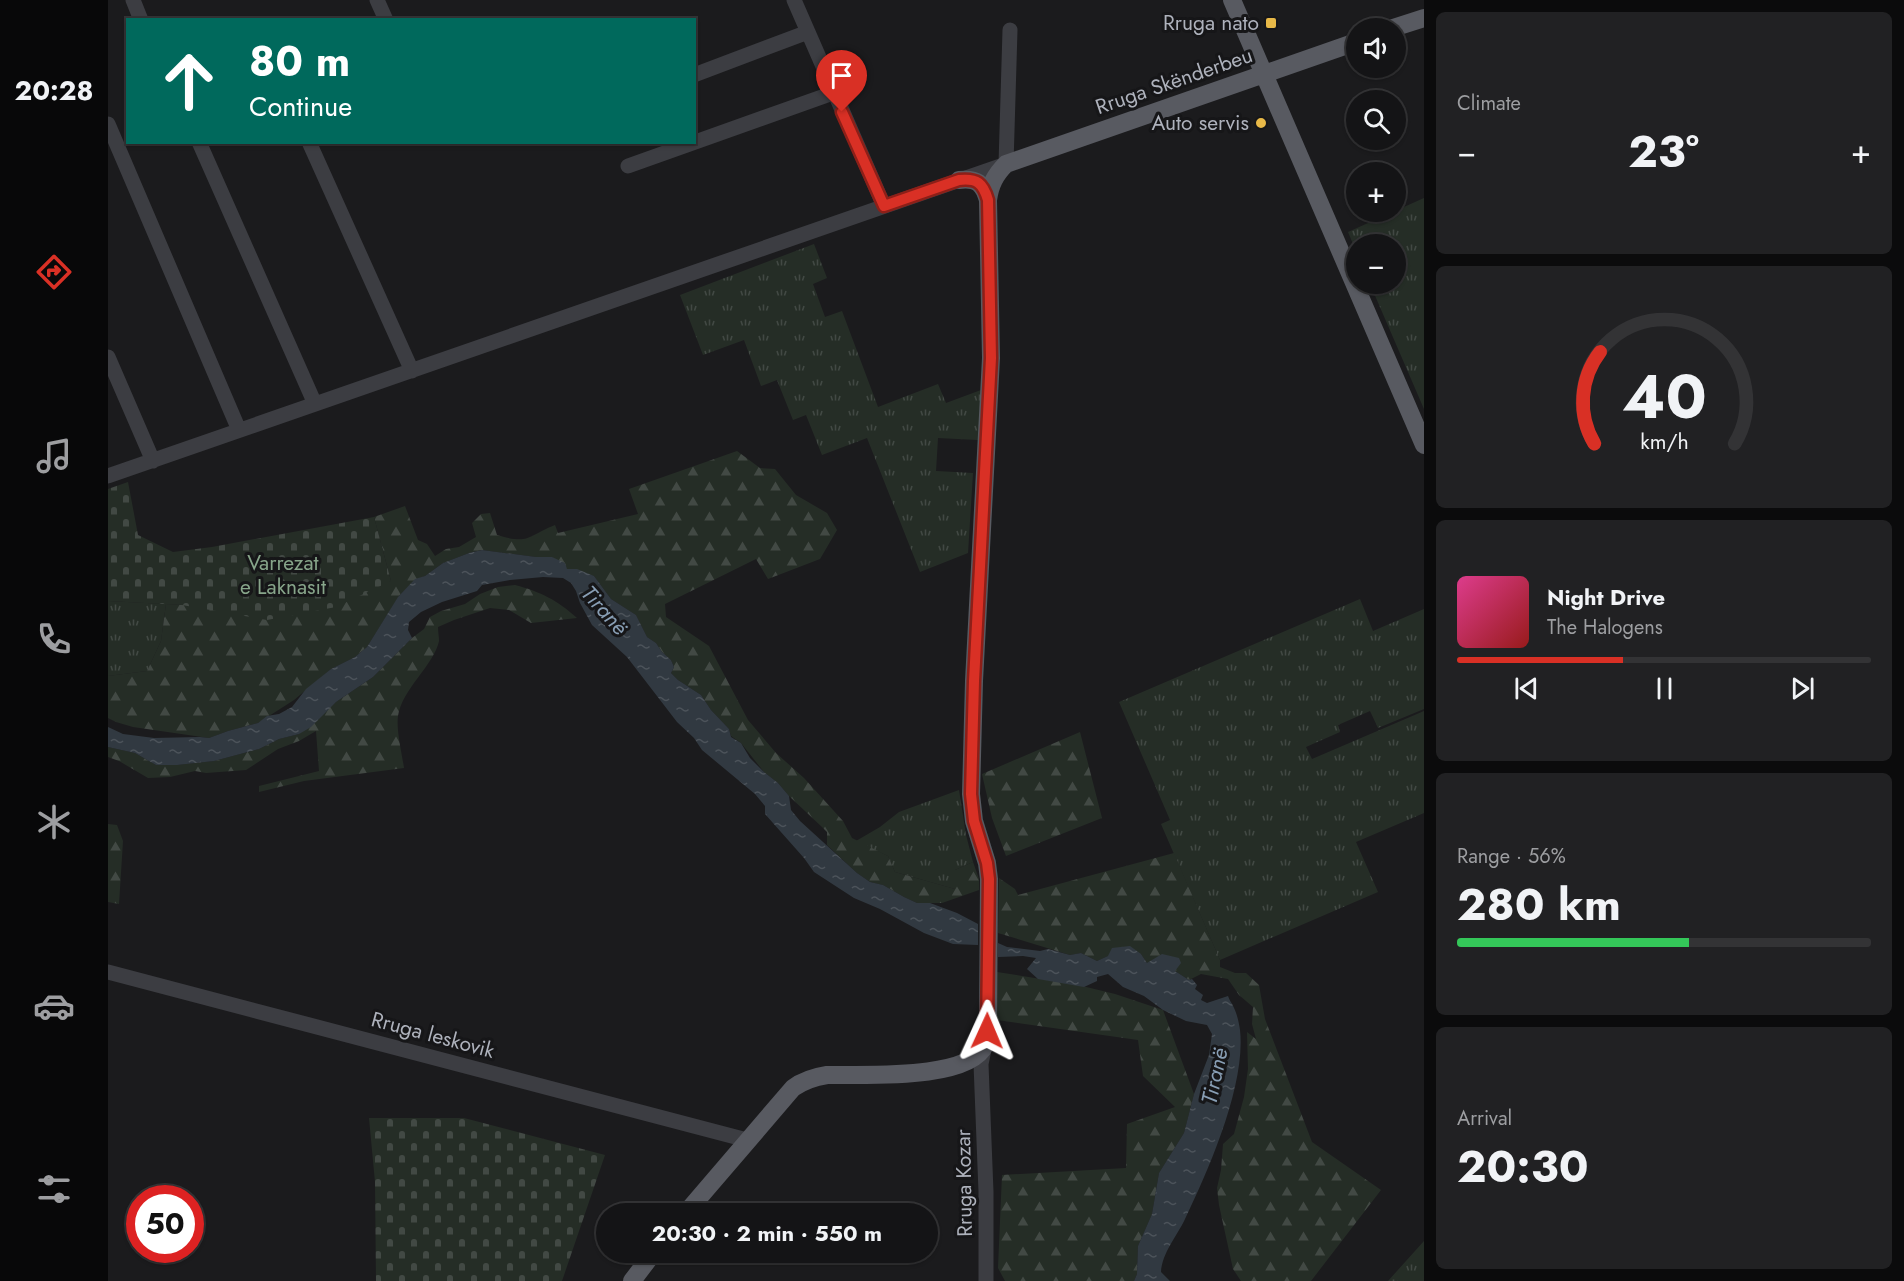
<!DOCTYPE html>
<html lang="en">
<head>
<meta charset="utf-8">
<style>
	:root { --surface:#141416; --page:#212123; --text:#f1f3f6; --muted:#9d9ea1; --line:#333335; --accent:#d93025 }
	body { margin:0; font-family:Jost,sans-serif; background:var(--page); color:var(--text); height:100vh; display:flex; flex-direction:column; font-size:22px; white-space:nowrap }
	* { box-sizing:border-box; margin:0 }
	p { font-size:20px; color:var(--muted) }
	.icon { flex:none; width:33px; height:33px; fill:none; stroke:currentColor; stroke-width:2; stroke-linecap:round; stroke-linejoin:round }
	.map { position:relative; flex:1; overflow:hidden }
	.side { display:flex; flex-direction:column; gap:12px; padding:12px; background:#0b0b0c; width:480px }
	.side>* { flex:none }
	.top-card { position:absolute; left:18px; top:18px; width:570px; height:126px; border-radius:0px; box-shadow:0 2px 4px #0004,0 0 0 2px var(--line); background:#00695c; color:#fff; overflow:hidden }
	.controls { position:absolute; left:1238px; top:18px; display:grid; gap:12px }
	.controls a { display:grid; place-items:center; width:60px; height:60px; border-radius:50%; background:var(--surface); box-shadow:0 2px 4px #0004,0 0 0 2px var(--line); font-size:30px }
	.speed { position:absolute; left:18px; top:1185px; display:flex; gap:12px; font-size:30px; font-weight:700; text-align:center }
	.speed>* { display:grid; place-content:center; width:78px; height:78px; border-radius:50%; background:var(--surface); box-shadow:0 2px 4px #0004,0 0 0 2px var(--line); line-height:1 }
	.speed .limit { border:9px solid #d22; background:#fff; color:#111 }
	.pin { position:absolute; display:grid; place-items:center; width:51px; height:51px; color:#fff; margin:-62px -26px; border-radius:50% 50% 50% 0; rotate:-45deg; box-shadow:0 0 6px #0007 }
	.pin .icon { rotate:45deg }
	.me { position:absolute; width:66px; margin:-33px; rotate:1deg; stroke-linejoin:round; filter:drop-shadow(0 0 4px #0008) }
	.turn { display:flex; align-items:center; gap:21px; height:126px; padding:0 24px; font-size:27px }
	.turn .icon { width:78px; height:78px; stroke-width:2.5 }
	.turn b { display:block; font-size:42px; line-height:51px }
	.big { font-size:45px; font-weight:700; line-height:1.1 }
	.side .card { flex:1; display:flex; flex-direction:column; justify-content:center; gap:9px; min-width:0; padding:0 21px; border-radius:9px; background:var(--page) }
	.side .dial { align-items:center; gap:0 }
	.dial svg { height:156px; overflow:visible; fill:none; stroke:var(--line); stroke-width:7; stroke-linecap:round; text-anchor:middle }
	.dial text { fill:var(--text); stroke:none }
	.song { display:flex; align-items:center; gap:18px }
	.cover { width:72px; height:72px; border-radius:9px; background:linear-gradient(135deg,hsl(330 70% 55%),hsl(0 70% 35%)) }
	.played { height:6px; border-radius:3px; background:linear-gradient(90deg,var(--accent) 40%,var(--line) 40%) }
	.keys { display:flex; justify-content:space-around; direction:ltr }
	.heat { display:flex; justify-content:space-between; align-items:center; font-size:33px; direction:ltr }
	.charge { height:9px; border-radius:4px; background:linear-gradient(90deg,#34c759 56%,var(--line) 0) }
	.trip { position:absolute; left:488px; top:1203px; width:342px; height:60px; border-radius:30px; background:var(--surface); box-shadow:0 2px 4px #0004,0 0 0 2px var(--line); font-weight:700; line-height:60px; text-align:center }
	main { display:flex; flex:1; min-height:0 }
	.tabs { display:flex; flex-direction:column; width:108px; justify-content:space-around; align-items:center; background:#080809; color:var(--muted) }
	.tabs .icon { width:42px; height:42px }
	.tabs .on { color:var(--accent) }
	.tabs b { font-size:27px; color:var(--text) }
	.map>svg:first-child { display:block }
</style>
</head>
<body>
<main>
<nav class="tabs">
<b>20:28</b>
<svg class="icon on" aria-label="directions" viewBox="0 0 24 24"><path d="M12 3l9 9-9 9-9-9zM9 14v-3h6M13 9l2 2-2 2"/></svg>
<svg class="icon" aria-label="music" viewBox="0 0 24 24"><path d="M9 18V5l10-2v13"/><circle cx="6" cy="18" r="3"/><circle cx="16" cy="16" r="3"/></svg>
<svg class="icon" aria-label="phone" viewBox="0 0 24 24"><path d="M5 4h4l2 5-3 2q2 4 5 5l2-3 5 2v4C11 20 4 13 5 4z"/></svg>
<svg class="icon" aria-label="climate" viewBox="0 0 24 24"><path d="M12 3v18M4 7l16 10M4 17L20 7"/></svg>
<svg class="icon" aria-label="car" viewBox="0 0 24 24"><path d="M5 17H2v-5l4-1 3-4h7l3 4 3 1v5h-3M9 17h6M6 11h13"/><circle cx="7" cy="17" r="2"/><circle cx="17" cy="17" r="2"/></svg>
<svg class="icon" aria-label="filters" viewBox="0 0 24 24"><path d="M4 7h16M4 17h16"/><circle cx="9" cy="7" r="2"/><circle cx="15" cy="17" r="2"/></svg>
</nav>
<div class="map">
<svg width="1316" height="1281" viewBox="0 0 1316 1281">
	<defs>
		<pattern id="grass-tufts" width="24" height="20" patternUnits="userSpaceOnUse" patternTransform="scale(1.5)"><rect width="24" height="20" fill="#252d26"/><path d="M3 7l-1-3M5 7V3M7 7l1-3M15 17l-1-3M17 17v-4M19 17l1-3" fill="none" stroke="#424944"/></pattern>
		<pattern id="forest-firs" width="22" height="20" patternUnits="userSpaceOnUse" patternTransform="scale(1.5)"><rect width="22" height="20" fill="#252d26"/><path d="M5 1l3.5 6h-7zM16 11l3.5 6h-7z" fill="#424944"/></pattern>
		<pattern id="cemetery-stones" width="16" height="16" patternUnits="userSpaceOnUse" patternTransform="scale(1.5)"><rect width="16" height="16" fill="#252d26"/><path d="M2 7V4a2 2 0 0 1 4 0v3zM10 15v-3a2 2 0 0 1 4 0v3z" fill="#424944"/></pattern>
		<pattern id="water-ripples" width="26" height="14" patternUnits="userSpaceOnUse" patternTransform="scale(1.5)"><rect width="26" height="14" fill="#313941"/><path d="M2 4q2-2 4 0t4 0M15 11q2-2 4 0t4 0" fill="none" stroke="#4c535a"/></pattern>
	</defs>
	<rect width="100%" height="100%" fill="#1b1b1d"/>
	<path fill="url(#grass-tufts)" d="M 1316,198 L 1316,409 L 1262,284 L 1287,284 L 1287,244 L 1248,244 L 1248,251 L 1240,232 Z
		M 706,244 L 719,278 L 705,284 L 717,317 L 734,311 L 770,407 L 830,384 L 838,403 L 873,390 L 870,440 L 830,438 L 828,471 L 865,473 L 860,553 L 812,572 L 759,438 L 714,455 L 698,415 L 685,420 L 669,380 L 653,386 L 636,340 L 595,355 L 572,295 Z
		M 1252,599 L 1265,631 L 1316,609 L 1316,709 L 1270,728 L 1262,711 L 1230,725 L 1232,732 L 1198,747 L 1204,759 L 1316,711 L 1316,813 L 1248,842 L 1270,892 L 1112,960 L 1053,824 L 1062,820 L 1011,702 Z
		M 0,601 L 58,604 L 53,641 L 39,671 L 0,676 Z
		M 851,790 L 858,835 L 865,862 L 847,870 L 847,889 L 787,872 L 780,856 L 748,841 L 772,827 L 791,812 Z
		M 1316,1241 L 1316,1281 L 1280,1281 Z"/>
	<path fill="url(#forest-firs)" d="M 629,451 L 652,468 L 667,469 L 688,495 L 719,513 L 729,530 L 712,559 L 660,579 L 648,559 L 557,604 L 558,617 L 601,646 L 640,720 L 668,753 L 696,778 L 735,821 L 744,838 L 780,856 L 787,872 L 847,889 L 847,870 L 865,862 L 871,879 L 871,890 L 834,903 L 809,903 L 796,897 L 775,885 L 762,882 L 749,873 L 719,845 L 719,832 L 714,827 L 681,796 L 670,783 L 656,772 L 633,743 L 623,736 L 621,729 L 603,710 L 593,695 L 570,680 L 563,673 L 566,667 L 563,660 L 554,652 L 548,643 L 539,637 L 528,615 L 503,599 L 486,576 L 459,569 L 444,557 L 428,557 L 374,550 L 361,553 L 335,563 L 317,576 L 307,580 L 291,596 L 259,647 L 247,657 L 223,669 L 186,700 L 150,723 L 120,731 L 101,738 L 25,727 L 8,722 L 0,718 L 0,676 L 39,671 L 53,641 L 58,604 L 74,605 L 283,581 L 266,517 L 297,506 L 310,540 L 319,544 L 327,556 L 338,549 L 351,547 L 368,537 L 364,523 L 373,514 L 382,513 L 389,535 C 422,545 419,536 447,525 L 450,533 L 530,514 L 521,489 Z
		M 407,585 C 433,592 449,600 469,618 L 423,623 L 401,610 L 382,608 L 346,620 L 330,627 C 330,632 331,637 331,641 C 326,665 294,689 290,716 C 288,730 294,754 296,768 L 196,781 L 151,792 L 151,786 L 211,771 L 208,731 L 191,741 L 170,749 L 138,770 L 98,773 L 87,771 L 62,777 L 40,778 L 11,761 L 0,757 L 0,747 L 27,753 L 48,765 L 69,765 L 106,761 L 151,749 L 171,739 L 191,734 L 228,702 L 265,677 L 304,638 L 316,629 L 322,617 L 333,611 L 357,604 L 372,594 L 390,587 Z
		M 972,732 L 994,818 L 898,856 L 884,818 L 874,774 Z
		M 0,824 L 9,825 L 15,841 L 11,904 L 0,902 Z
		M 1066,853 L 1112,960 L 1112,967 L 1127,973 L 1138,973 L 1151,985 L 1157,1019 L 1204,1142 L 1273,1190 L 1203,1281 L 1133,1281 L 1125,1269 L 1111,1205 L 1109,1188 L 1113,1170 L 1115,1144 L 1126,1134 L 1136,1097 L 1140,1069 L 1139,1032 L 1148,1039 L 1144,1024 L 1145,1007 L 1131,995 L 1120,979 L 1093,974 L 1081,980 L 1067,971 L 1039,963 L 1033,954 L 1000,956 L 989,961 L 973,953 L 962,955 L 890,933 L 891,878 L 907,889 L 910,895 Z
		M 889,972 L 970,985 L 1007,994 L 1055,1010 L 1086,1094 L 1076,1133 L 1051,1173 L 1044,1214 L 1030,1246 L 1029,1274 L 1026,1281 L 897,1281 L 890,1268 L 894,1175 L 1018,1168 L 1019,1124 L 1067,1107 L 1035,1076 L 1030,1040 L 889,1020 Z"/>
	<path fill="url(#cemetery-stones)" d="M 20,482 L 30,535 L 65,552 L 104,547 L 266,517 L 283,581 L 228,607 L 159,620 L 74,605 L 0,601 L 0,489 Z
		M 261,1118 L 356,1118 L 497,1155 L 454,1281 L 268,1281 L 267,1182 Z"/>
	<path fill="url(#water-ripples)" d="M 374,550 L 428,557 L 444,557 L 457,563 L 459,569 L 469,569 L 486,576 L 503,599 L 528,615 L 539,637 L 548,643 L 554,652 L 563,660 L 566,667 L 563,673 L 570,680 L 593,695 L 603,710 L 621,729 L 623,737 L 633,743 L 642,758 L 656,772 L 670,783 L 681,796 L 683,810 L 692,821 L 749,873 L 762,882 L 775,885 L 796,897 L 809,903 L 822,903 L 849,913 L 870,924 L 870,945 L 845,944 L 816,933 L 772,909 L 746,898 L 706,872 L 696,858 L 657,814 L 657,806 L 647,794 L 594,750 L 586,738 L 569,722 L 519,657 L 484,625 L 472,603 L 468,591 L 463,583 L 455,578 L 435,577 L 402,580 L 374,585 L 369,591 L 334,602 L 313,612 L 301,622 L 300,630 L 304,638 L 265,677 L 228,702 L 203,727 L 191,734 L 171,739 L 151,749 L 106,761 L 69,765 L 48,765 L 27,753 L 0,747 L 0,727 L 15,734 L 46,738 L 92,737 L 101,738 L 120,731 L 150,723 L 159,716 L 171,714 L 184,707 L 198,689 L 223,669 L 247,657 L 259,647 L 290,597 L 307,579 L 317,576 L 335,563 L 361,553 Z
		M 890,943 L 899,947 L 932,951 L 940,949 L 962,955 L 973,953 L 989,961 L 1000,956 L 1004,948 L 1022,946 L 1033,954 L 1039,963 L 1054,954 L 1071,958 L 1073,963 L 1067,971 L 1081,980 L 1084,979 L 1089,985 L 1087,989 L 1095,995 L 1093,1000 L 1099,1003 L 1120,996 C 1121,1000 1124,1003 1126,1008 C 1129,1014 1131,1023 1132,1030 C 1138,1085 1101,1169 1077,1219 C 1069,1236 1054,1253 1053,1272 L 1062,1281 L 1026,1281 L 1029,1274 L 1030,1246 L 1044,1214 L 1051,1173 L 1076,1133 L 1086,1094 L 1101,1055 L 1104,1034 L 1099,1025 L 1078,1021 L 1055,1010 L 1036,996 L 1015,987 L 1000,974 L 989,977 L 989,981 L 976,987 L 930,979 L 919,969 L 928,958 L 915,956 L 890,957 Z"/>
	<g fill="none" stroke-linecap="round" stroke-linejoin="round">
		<path stroke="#3c3d42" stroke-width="15" d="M 25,0 L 33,20
			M 269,0 L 278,20
			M 686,0 L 776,206
			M 586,75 L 700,32
			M 0,124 L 131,430
			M 91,142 L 207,404
			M 201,142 L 304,371
			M 520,166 L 725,93
			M 0,357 L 45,461
			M 0,476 L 898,164 L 902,30
			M 0,972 L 639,1140
			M 877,1045 L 873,1064 L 878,1192 L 878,1281"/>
		<path stroke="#585a61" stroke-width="18" d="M 1124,0 L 1316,445
			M 1285,28 L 1316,18
			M 851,180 C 869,178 875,183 880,200
			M 577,1214 L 685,1088 C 696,1080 706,1077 719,1075 C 754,1074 861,1081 877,1045 C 879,1041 879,1035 880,1031 L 881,879 L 879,863 L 866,821 L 863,794 L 866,681 L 883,358 L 880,200 C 882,185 887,175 898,164 L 1248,42
			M 524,1281 L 546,1252"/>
	</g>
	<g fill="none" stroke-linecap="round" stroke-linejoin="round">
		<defs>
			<path id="route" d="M 734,112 L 776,206 L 851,180 C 869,178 875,183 880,200 L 883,358 L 866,681 L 863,794 L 866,821 L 879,863 L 881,879 L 879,1031"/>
		</defs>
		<use href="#route" stroke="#8d1f18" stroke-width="15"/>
		<use href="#route" stroke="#d93025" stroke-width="10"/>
	</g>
	<g fill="#e8b948" stroke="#161618" stroke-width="2">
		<rect x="1157" y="17" width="12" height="12" rx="3"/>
		<circle cx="1153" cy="123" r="6"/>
	</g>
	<g text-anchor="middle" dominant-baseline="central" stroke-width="6" stroke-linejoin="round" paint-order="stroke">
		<g font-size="21" fill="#aeb2bc" stroke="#161618" text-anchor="end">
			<text x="1151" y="23">Rruga nato</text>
			<text x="1141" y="123">Auto servis</text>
		</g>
		<g font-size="21" fill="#aeb2bc" stroke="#161618">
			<text transform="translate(1066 81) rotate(-19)">Rruga Skënderbeu</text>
			<text transform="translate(325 1035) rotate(15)">Rruga leskovik</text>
			<text transform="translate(856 1183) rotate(-91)">Rruga Kozar</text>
		</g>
		<g font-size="21" fill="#87a58a" stroke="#161618">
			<text x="175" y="563">Varrezat<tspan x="175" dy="24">e Laknasit</tspan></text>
		</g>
		<g font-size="22" font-style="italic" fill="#889eb4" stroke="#161618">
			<text transform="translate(497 610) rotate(48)">Tiranë</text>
			<text transform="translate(1106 1076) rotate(-78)">Tiranë</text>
		</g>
	</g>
</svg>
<div class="controls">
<a><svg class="icon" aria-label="sound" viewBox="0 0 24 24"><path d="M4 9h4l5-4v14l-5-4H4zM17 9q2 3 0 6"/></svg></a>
<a><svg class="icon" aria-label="search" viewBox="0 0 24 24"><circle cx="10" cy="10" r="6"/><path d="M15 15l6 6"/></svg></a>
<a>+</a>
<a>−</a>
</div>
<div class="speed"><div class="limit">50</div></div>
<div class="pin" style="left:734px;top:112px;background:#d93025"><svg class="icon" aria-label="arrive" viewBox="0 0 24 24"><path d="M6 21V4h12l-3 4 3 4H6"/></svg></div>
<svg class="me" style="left:879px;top:1031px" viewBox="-20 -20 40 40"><path d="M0-17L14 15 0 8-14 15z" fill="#d93025" stroke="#fff" stroke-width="4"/></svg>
<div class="trip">20:30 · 2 min · 550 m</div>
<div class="top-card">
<div class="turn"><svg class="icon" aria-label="ahead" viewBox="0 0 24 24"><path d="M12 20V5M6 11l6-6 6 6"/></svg><div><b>80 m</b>Continue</div></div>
</div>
</div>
<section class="side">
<div class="card"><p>Climate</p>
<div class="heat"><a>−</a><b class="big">23°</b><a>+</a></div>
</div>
<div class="card dial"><svg viewBox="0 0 100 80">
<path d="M14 69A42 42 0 1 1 86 69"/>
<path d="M14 69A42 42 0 0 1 17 22" stroke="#d93025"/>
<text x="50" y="56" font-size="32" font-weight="700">40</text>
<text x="50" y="72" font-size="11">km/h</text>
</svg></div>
<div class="card">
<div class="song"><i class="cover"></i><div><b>Night Drive</b><p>The Halogens</p></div></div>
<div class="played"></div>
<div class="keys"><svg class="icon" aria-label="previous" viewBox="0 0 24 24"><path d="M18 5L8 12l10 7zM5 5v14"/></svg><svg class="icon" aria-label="pause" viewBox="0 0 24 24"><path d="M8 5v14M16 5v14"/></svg><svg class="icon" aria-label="next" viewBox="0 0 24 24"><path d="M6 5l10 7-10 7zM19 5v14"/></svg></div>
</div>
<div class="card"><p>Range · 56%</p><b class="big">280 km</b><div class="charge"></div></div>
<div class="card"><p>Arrival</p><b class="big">20:30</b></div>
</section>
</main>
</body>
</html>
